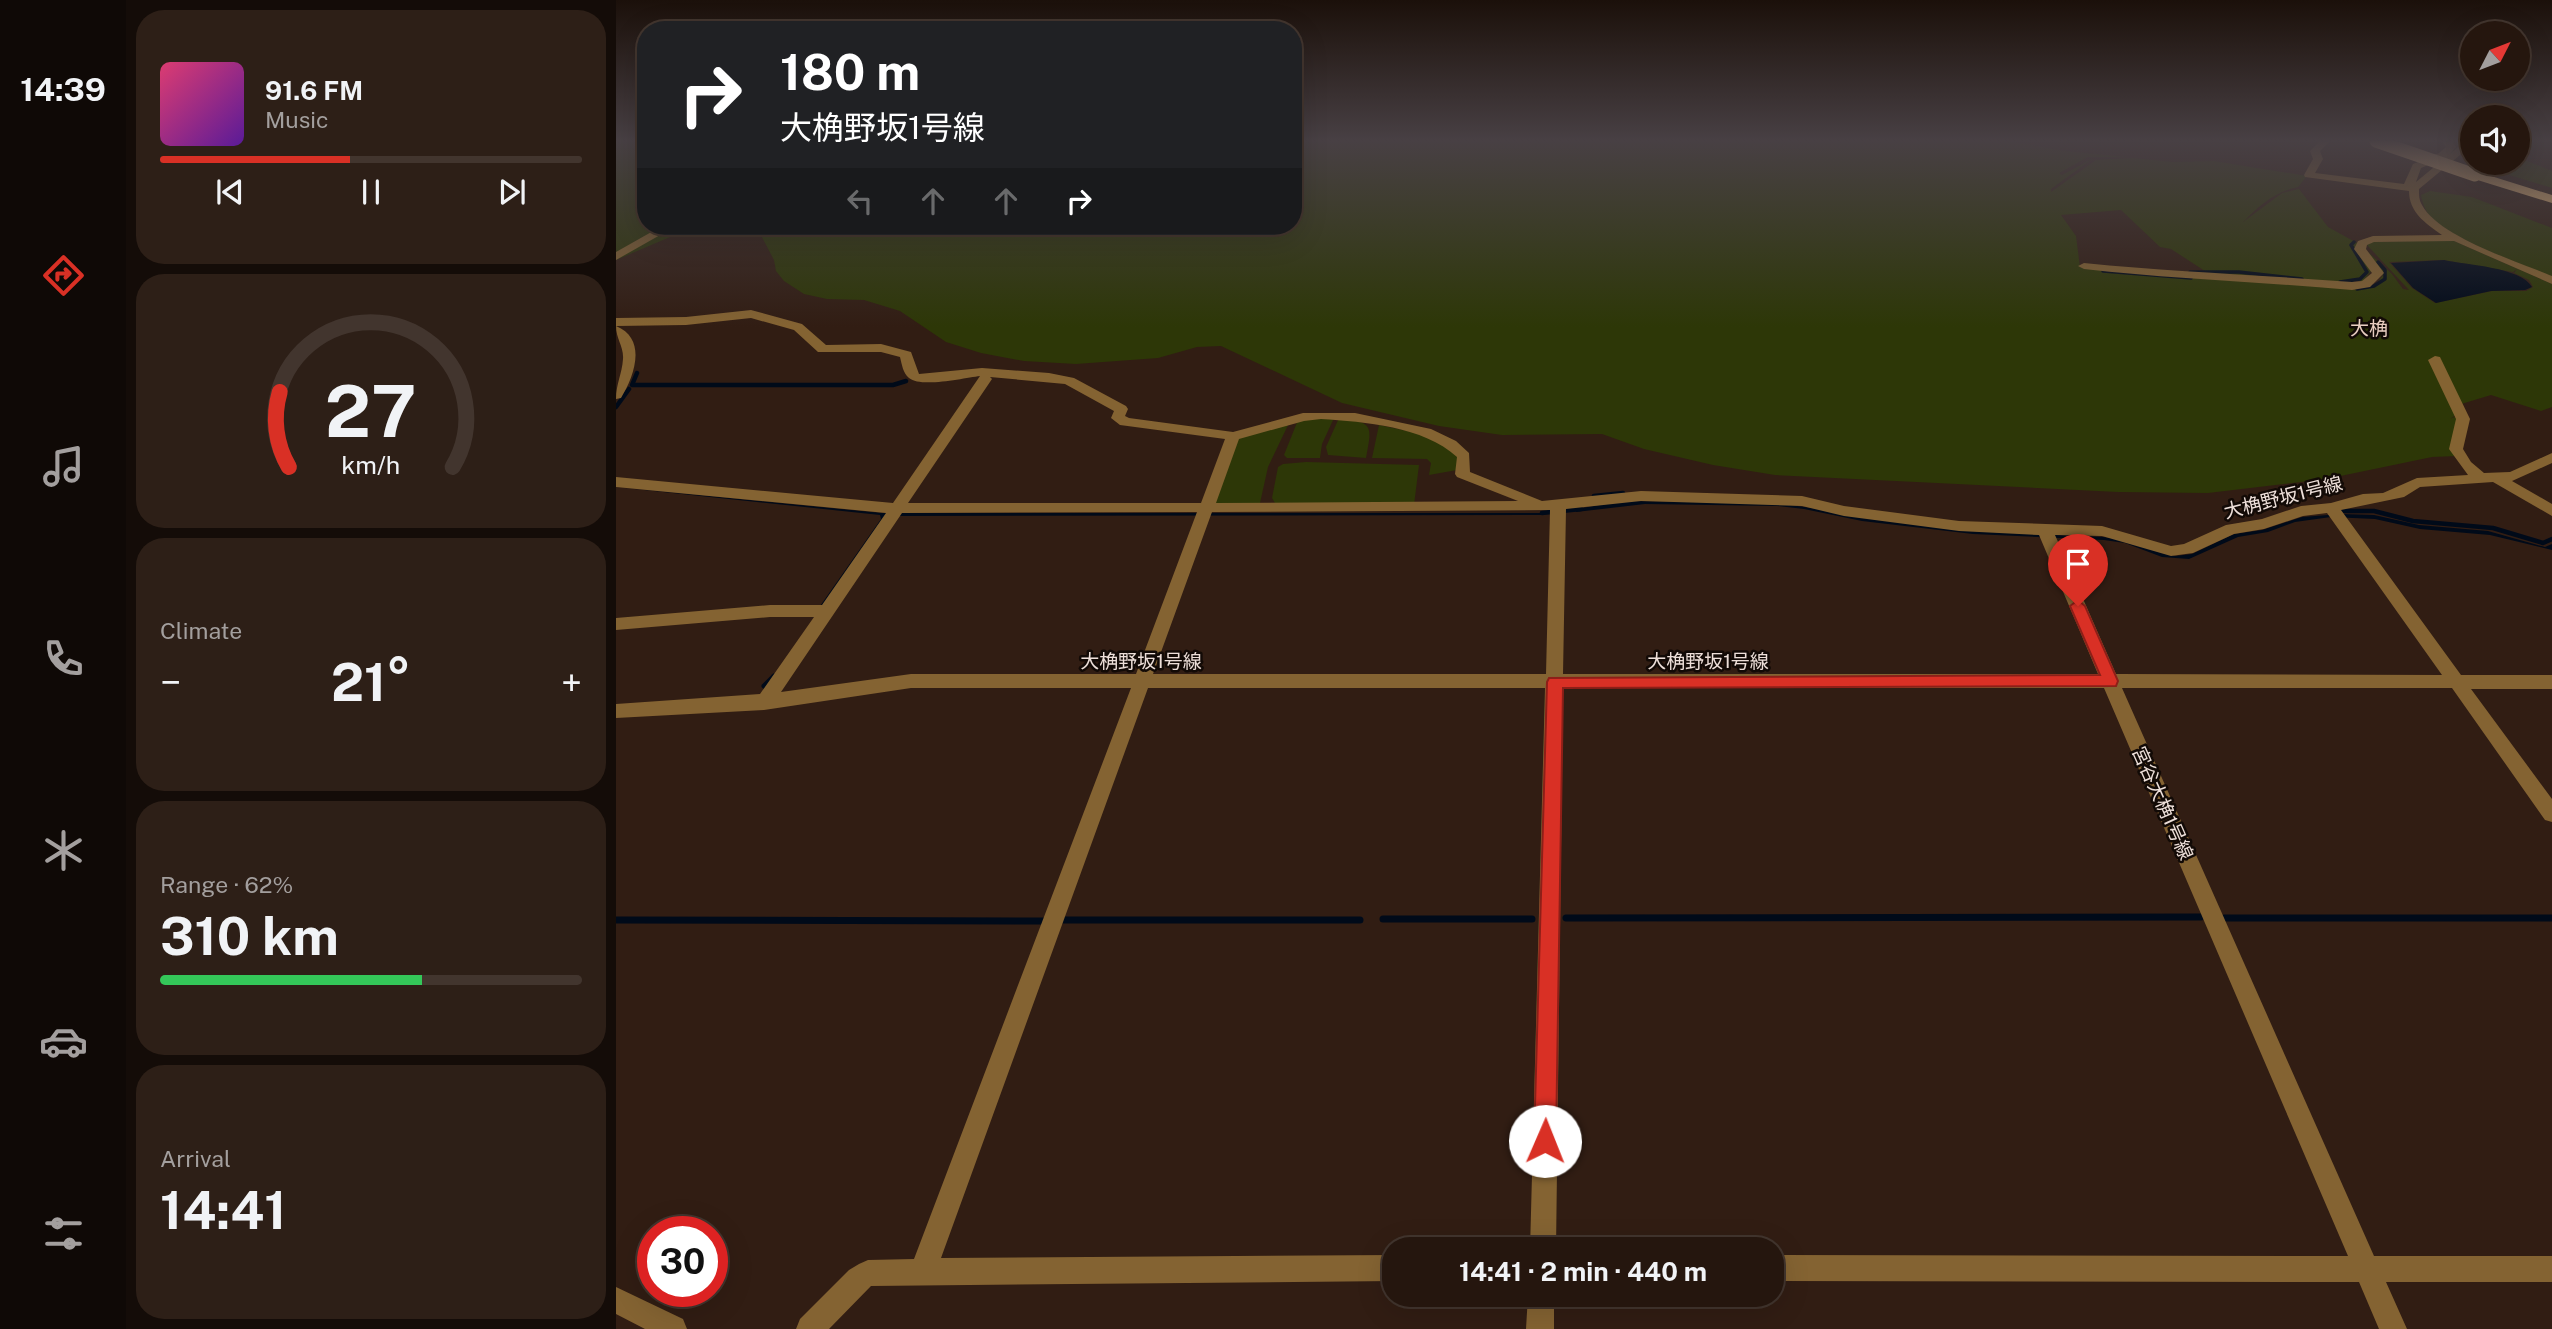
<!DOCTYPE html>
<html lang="en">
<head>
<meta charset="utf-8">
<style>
	:root { --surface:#25160e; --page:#2d1f17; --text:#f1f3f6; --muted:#a39f9e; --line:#42352e; --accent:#d93025 }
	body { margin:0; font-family:"Public Sans","Noto Sans JP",sans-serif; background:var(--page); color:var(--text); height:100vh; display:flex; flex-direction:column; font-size:26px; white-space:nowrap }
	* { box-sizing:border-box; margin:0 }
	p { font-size:23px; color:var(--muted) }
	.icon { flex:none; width:38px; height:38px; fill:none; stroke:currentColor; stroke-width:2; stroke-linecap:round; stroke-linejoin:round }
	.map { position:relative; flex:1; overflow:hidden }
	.sheet { display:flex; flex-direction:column; gap:10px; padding:10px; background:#140c08; width:490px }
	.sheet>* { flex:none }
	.banner { position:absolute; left:21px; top:21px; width:665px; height:214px; border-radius:28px; box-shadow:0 7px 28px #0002,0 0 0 2px var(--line); background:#202124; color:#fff; overflow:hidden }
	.needle { width:46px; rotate:48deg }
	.tools { position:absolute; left:1844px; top:21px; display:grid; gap:14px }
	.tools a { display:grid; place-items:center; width:70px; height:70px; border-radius:50%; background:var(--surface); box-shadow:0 7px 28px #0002,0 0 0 2px var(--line); font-size:35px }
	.speed { position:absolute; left:21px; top:1216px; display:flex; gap:14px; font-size:35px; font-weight:700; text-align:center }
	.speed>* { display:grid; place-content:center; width:91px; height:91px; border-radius:50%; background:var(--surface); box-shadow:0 7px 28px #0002,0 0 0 2px var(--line); line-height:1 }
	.speed .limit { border:10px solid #d22; background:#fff; color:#111 }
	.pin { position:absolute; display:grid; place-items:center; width:60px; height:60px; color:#fff; margin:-72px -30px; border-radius:50% 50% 50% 0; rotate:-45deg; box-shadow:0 0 7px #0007 }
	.pin .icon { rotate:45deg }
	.me { position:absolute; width:77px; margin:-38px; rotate:1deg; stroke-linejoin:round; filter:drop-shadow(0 0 5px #0008) }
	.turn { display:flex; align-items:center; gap:24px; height:147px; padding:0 28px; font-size:32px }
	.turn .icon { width:91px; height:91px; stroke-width:2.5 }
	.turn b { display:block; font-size:49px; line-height:60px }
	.lanes { display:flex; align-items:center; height:66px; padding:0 28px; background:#0003; justify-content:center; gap:35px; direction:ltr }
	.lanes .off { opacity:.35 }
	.big { font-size:52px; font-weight:700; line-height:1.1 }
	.sheet .tile { flex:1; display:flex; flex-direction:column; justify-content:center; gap:10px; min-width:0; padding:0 24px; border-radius:28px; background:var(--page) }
	.sheet .dial { align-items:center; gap:0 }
	.dial svg { height:182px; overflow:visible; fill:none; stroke:var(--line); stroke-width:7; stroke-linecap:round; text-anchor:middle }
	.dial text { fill:var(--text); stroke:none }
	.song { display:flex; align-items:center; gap:21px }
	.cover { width:84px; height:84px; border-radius:10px; background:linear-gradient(135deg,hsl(340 70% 55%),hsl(270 70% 35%)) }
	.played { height:7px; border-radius:4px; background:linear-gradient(90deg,var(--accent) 45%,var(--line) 45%) }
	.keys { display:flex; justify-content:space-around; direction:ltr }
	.heat { display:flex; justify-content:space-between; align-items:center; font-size:38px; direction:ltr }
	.charge { height:10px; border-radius:5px; background:linear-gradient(90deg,#34c759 62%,var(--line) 0) }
	.trip { position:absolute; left:766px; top:1237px; width:402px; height:70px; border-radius:28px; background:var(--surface); box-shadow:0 7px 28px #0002,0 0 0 2px var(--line); font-weight:700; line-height:70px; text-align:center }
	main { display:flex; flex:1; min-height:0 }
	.tabs { display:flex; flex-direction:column; width:126px; justify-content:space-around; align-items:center; background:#0f0906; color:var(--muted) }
	.tabs .icon { width:49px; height:49px }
	.tabs .active { color:var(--accent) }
	.tabs b { font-size:32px; color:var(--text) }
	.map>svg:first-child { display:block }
</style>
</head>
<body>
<main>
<nav class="tabs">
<b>14:39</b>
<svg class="icon active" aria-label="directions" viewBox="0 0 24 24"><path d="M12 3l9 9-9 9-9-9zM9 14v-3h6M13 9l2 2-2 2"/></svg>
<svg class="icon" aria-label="music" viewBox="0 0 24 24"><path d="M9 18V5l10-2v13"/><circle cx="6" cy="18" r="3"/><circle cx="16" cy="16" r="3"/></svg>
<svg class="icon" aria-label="phone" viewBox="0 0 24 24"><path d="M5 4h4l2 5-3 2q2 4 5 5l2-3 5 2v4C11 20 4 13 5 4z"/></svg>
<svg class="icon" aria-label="climate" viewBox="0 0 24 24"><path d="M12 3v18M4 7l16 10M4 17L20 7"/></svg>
<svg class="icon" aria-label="car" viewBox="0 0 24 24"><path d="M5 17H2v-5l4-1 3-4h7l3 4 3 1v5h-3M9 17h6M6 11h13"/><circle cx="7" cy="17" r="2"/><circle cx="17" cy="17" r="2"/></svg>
<svg class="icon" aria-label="filters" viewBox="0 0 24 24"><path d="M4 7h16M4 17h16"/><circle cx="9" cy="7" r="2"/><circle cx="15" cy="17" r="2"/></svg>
</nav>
<section class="sheet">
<div class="tile">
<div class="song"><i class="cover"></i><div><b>91.6 FM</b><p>Music</p></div></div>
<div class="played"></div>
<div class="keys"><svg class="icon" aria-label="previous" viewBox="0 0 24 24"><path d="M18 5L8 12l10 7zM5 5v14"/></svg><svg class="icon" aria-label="pause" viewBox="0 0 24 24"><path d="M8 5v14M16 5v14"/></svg><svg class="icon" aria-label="next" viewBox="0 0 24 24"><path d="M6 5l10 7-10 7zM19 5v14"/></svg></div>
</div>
<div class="tile dial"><svg viewBox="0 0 100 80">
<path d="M14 69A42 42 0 1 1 86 69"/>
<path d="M14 69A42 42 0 0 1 10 36" stroke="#d93025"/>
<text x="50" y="56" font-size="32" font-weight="700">27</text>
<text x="50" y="72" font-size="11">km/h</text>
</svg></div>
<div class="tile"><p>Climate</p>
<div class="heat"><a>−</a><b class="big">21°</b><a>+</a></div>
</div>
<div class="tile"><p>Range · 62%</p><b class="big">310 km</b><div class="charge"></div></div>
<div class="tile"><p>Arrival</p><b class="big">14:41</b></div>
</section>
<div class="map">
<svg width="1936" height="1329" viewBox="0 0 1936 1329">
	<rect width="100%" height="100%" fill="#311d13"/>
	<path fill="#2d3707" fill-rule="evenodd" d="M 0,141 L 30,141 L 30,226 L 80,226 L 0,260 Z
		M 677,141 L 1394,141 L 1449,151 L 1511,157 L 1472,157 L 1443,173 L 1446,175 L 1476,159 L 1435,189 L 1435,192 L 1480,160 L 1517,158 L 1557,162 L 1598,161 L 1691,176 L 1682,187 C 1659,192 1644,205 1627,222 L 1666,193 L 1683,189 L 1712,227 L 1741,243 L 1740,247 L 1756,270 L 1747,281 L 1698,281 L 1592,273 L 1555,249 L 1544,247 L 1505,210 L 1445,215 L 1460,236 L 1464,267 C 1560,280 1658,280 1755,286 L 1762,282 L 1767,275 L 1751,251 L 1776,274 L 1787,289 L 1793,290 L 1751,245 L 1755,242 L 1836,240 L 1936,284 L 1936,407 L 1925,411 L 1875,395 L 1842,405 L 1843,413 L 1834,419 L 1843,415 L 1841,456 L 1816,457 L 1710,479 L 1592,493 L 1502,492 L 1159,475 L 1097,465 L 1028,449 L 986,434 L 886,435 L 823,426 L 726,403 L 605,346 L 581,347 L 542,358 L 460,364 L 408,361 L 365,353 L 330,342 L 284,311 L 248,300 L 211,299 L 188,294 L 168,281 L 160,271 L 158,260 L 140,226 L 677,226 ZM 1827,260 L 1897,272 L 1901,269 L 1898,273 L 1913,280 L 1917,287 L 1910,291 L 1876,291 L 1819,303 L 1796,288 L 1773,262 Z
		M 1902,157 L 1936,171 L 1936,188 L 1877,170 L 1862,163 L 1902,163 Z
		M 1814,191 L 1856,197 L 1936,228 L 1936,277 C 1906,264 1833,239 1813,215 C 1809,210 1806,201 1805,195 Z
		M 718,418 L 706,444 L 704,458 L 671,458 L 668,455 L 682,420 Z
		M 723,418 C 758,423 756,425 750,458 L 712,455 L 710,447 Z
		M 674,421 L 652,467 L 644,503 L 598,505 L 621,437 Z
		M 763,425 L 805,434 L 841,452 L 841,470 L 813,475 L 815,463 L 811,459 L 756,458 Z
		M 690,462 L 803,465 L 798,505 L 659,503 L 656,498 L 662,467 L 667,464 Z"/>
	<path fill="#000a19" d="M 1828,260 C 1850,265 1905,267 1916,287 L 1909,290 L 1875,291 L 1820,303 L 1797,288 L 1775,263 Z
		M 0,487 L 266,513 L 931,513 L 925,515 L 279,516 L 206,608 L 202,609 L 265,519 L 264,515 Z
		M 1010,501 L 1160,503 L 1358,531 L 1487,537 L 1510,540 L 1559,556 L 1576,554 L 1618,534 L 1646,530 L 1686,517 L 1725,514 L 1758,515 L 1803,525 L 1872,531 L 1929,547 L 1936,544 L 1936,550 L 1874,535 L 1804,529 L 1759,519 L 1715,517 L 1679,522 L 1652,532 L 1622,537 L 1573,559 L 1546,557 L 1509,543 L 1488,540 L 1357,534 L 1246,521 L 1188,509 L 1161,506 L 1029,504 L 960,512 L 959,509 Z"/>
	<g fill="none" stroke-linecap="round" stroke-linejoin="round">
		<path stroke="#000a19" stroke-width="3.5" d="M 1487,271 L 1575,278
			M 1574,272 L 1623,272 L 1686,279
			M 1724,282 L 1744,279 L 1751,272 L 1735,245 L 1738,242
			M 1741,289 L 1758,286 L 1769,279 L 1769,270 L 1762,262"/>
		<path stroke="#000a19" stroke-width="4.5" d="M 21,373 L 16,385 L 277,385 L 290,381
			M 0,407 L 13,389
			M 978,496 L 1007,493
			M 1725,511 L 1758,511 L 1797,521 L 1877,528 L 1927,543 L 1936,539
			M 926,513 L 965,509"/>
		<path stroke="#000a19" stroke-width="5" d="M 148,686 L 158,676"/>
		<path stroke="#000a19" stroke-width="7" d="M 950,918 L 1585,917
			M 1608,918 L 1936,918
			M 767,919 L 916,919
			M 0,920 L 427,921
			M 444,920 L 744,920"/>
		<path fill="#846332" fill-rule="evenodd" d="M 1704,141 L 1714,141 L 1704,151 L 1707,159 L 1699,173 L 1788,184 L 1797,164 L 1823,153 L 1830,147 L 1826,141 L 1836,141 L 1840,147 L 1834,154 L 1842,147 L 1841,141 L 1851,141 L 1850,150 L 1803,189 C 1803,195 1803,200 1806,205 C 1823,237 1903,262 1936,276 L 1936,284 L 1838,241 L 1758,242 L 1751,245 L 1750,249 L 1768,273 L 1754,287 L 1736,290 C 1647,282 1557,279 1468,269 L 1462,266 L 1468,263 C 1557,272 1647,275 1736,282 L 1746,281 L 1756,273 L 1738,249 L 1742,241 L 1757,236 L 1826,235 C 1809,223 1793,212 1793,191 L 1689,177 L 1688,175 L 1697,159 L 1694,151 ZM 1829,158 L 1800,182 L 1805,168 Z
			M 46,226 L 60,226 L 0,260 L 0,252 Z
			M 135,310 L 186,324 L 210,345 L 265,344 L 295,352 L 303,374 L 366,368 L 433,373 L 458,378 L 510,406 L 512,409 L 509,416 L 513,418 L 617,432 L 687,413 L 739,413 L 815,429 L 840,441 L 853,453 L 854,472 L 926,501 L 1025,491 L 1186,496 L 1228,506 L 1343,521 L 1486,526 L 1555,546 L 1568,544 L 1610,525 L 1646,519 L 1685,506 L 1715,503 L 1747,494 L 1767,493 L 1801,478 L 1852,475 L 1833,449 L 1840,419 L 1812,360 L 1819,356 L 1824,357 L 1854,419 L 1847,449 L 1855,462 L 1868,473 L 1894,472 L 1936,453 L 1936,463 L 1896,481 L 1936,504 L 1936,516 L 1877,482 L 1804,487 L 1788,497 L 1725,510 L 1845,675 L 1936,675 L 1936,689 L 1855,689 L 1936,799 L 1936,822 L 1929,820 L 1836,688 L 1506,688 L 1758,1256 L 1936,1256 L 1936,1282 L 1770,1282 L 1791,1329 L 1763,1329 L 1743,1282 L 1157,1281 L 1157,1255 L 1732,1256 L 1488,688 L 947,688 L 940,1250 L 914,1250 L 929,688 L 532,688 L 325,1258 L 779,1255 L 779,1281 L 255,1286 L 213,1329 L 180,1329 L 184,1319 L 233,1270 L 243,1264 L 252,1260 L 298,1259 L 515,688 L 295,688 L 148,710 L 0,718 L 0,704 L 144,694 L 198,617 L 154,617 L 0,630 L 0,618 L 154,605 L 206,605 L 270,513 L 0,487 L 0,477 L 277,503 L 364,376 C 348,378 305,388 293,378 C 287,373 286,365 284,357 L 265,352 L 202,352 L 178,330 L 135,318 L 70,325 L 0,326 L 0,318 L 70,317 ZM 374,377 L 449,384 L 498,411 L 495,418 L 504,425 L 609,439 L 585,503 L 292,503 L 376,379 ZM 705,419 C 749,422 807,426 841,457 L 839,474 L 841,477 L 902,501 L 600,503 L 623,439 L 688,421 ZM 1025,501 L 1186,506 L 1228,516 L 1343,531 L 1423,535 L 1482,674 L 947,674 L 950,509 ZM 934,510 L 930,674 L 537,674 L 596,512 ZM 581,512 L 520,674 L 295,674 L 165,692 L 286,513 ZM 1711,513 L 1826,675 L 1500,674 L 1439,535 L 1486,536 L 1555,556 L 1577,553 L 1618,534 L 1648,529 L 1687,516 Z
			M 0,326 C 32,339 18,377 5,398 L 0,399 C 0,384 6,374 7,359 C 8,347 0,339 0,326 Z
			M 0,1287 L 67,1319 L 71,1329 L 29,1329 L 0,1314 Z
			M 912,1295 L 938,1295 L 938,1329 L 910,1329 Z"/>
		<path fill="#f7c47e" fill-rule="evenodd" d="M 1859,171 L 1936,195 L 1936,203 L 1855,178 L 1853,175 Z"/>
		<path stroke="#f7c47e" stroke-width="13" d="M 1760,141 L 1859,175"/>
	</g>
	<linearGradient id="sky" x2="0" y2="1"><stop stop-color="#1b100a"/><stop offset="0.43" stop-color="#484044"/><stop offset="1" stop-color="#484044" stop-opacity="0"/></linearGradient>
	<rect width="1936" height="327" fill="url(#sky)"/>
	<path fill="#d93025" stroke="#8d1f18" stroke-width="2" d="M 1462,600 L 1469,606 L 1502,681 L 1500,686 L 947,688 L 940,1141 L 937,1149 L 929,1153 L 921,1149 L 918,1141 L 931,682 L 933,678 L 1484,675 L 1454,606 Z"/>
	<g text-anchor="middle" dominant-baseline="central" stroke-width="5" stroke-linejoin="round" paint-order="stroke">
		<g font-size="19" fill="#e8cdc0" stroke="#120a06">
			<text x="1753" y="328">大桷</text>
		</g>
		<g font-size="19" fill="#eddfd9" stroke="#120a06">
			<text transform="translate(1667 497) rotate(-14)">大桷野坂1号線</text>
			<text x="525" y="661">大桷野坂1号線</text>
			<text x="1092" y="661">大桷野坂1号線</text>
			<text transform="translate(1547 803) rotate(66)">宮谷大桷1号線</text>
		</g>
	</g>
</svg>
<div class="tools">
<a><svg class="needle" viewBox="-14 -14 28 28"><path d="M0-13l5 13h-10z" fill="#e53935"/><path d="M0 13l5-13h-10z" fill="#a39f9e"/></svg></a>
<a><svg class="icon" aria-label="sound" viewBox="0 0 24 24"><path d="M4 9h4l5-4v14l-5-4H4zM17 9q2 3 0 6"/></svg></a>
</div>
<div class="speed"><div class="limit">30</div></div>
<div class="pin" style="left:1462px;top:606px;background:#d93025"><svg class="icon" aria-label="arrive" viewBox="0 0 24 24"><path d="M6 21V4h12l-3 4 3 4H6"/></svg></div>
<svg class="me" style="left:929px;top:1141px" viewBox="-20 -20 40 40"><circle r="19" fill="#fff"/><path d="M0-13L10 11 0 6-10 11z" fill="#d93025"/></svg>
<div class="trip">14:41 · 2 min · 440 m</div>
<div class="banner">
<div class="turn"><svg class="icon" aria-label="right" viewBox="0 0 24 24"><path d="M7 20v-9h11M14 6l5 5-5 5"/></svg><div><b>180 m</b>大桷野坂1号線</div></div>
<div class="lanes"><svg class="icon off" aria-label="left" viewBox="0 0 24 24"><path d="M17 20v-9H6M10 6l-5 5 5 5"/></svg><svg class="icon off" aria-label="ahead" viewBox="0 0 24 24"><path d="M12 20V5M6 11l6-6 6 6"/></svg><svg class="icon off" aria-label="ahead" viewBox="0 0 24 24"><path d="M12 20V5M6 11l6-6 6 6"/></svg><svg class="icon" aria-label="right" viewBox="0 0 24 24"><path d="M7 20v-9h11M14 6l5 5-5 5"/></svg></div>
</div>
</div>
</main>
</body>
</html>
